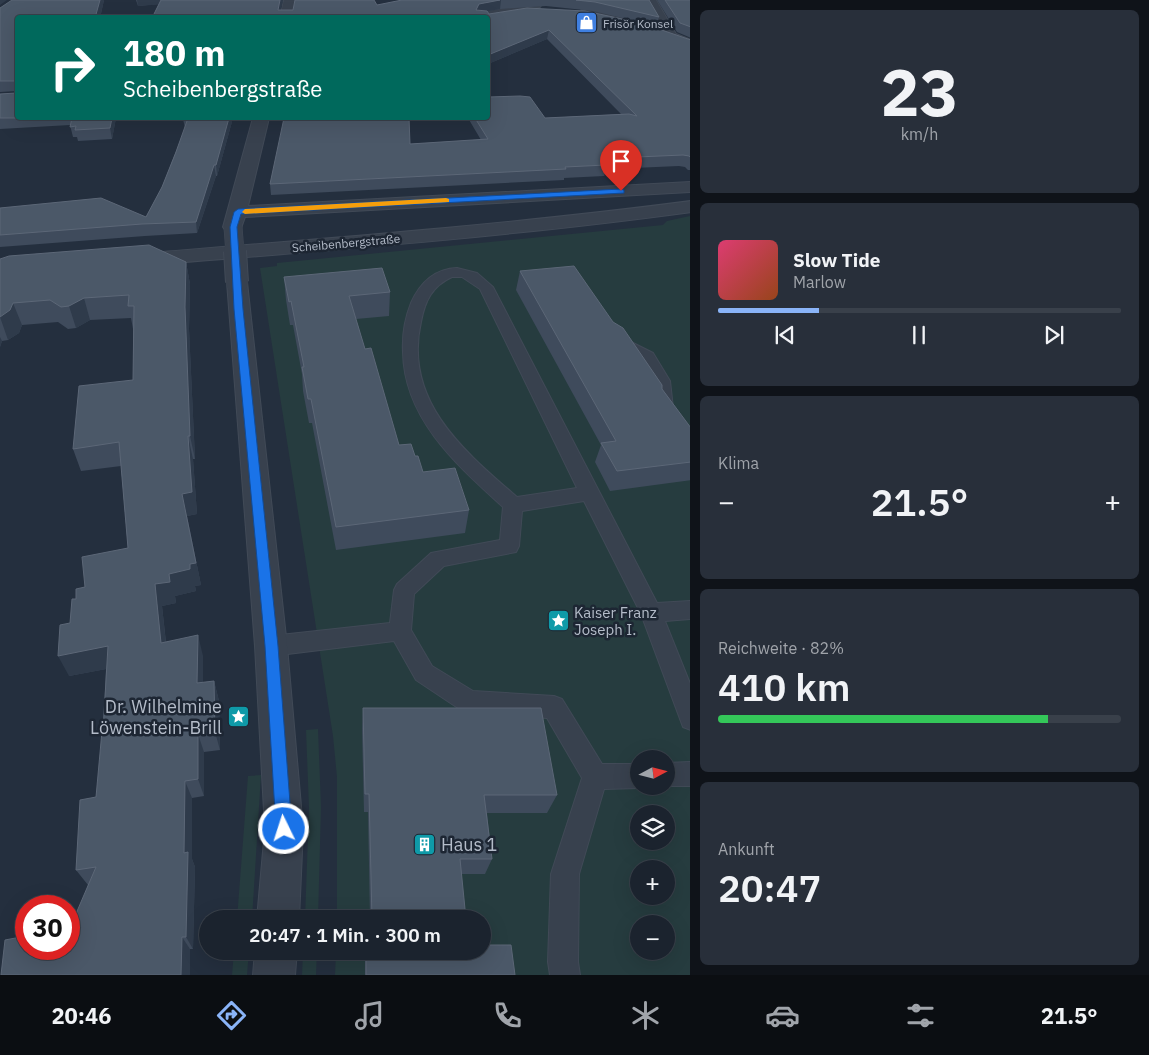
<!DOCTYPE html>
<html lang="de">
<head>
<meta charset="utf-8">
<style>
	:root { --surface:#1b232e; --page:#282f3a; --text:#f1f3f6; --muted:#a0a4aa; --line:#39404a; --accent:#8ab4f8 }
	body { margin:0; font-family:"IBM Plex Sans",sans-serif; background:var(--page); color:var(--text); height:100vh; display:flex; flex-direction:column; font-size:19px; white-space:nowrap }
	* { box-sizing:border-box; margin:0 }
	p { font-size:16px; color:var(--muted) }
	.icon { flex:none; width:28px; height:28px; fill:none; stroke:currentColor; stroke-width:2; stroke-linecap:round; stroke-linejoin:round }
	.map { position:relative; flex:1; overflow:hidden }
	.sheet { display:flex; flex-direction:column; gap:10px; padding:10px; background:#0f1319; width:459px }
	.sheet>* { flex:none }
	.banner { position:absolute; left:15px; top:15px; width:475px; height:105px; border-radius:5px; box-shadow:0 5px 20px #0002,0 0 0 1px var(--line); background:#00695c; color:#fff; overflow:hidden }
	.needle { width:32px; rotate:83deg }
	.buttons { position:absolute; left:630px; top:750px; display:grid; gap:10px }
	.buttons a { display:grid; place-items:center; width:45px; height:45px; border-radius:50%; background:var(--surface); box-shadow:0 5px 20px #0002,0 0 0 1px var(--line); font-size:25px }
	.speed { position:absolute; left:15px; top:895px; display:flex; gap:10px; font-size:25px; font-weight:700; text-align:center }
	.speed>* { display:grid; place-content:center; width:65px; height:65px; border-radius:50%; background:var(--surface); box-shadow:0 5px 20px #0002,0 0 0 1px var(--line); line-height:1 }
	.speed .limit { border:8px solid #d22; background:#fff; color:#111 }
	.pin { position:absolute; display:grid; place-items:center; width:42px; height:42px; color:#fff; margin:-51px -21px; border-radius:50% 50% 50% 0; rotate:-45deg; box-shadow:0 0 5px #0007 }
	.pin .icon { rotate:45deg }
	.me { position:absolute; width:55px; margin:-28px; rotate:356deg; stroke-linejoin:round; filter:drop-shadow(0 0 4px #0008) }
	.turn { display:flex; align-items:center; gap:18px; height:105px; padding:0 25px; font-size:22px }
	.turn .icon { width:65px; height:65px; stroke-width:2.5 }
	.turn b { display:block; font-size:35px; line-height:42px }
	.big { font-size:38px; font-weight:600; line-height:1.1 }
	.sheet .tile { flex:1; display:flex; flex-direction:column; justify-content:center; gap:8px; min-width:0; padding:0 18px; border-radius:8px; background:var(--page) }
	.sheet .dial { align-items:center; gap:0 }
	.dial b { font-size:65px; line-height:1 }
	.song { display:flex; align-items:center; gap:15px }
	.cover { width:60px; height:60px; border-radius:8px; background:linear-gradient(135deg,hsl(340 70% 55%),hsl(20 70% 35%)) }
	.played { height:5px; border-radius:2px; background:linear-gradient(90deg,var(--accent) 25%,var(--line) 25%) }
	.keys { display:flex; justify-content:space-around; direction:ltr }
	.heat { display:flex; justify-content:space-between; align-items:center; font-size:28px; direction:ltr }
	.charge { height:8px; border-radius:4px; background:linear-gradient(90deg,#34c759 82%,var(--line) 0) }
	.trip { position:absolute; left:199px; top:910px; width:292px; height:50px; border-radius:25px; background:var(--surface); box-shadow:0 5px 20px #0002,0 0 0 1px var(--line); font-weight:600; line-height:50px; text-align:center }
	.tab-bar { display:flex; height:80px; justify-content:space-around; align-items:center; background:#0b0e12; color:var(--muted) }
	.tab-bar .icon { width:35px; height:35px }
	.tab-bar .active { color:var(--accent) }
	.tab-bar b { font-size:22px; color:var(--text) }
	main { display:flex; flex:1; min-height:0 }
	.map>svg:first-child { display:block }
</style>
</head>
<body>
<main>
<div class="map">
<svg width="691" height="975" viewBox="0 0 691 975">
	<rect width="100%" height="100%" fill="#242f3e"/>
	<path fill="#263c3f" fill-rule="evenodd" d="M 690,216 L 690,975 L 335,975 L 336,951 L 482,951 L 482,919 L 337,919 L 337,777 L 333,736 L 260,268 L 277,266 L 277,263 L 663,225 L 667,221 ZM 639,759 L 666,759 L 666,786 L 639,786 ZM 639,814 L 666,814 L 666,841 L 639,841 ZM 639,869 L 666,869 L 666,896 L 639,896 ZM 639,924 L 666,924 L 666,951 L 639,951 Z
		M 318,729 L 321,807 L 318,919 L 305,919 L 309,808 L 306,730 Z
		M 261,775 L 252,919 L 237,919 L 248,776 Z
		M 234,951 L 249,951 L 247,975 L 232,975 Z
		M 303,951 L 317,951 L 316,975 L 302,975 Z"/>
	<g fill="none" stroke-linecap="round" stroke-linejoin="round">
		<defs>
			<path id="service" d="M 457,268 L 477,273 L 493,287 L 657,603 L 691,601 L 691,619 L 665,621 L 691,686 L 691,730 L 683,727 L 641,614 L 584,501 L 522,511 L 519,546 L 516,552 L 444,566 L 414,594 L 411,630 L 432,666 L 473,691 L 554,696 L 562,699 L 602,764 L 639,764 L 639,786 L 644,786 L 639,788 L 604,789 L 579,874 L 578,962 L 580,975 L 550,975 L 548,962 L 551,874 L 582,778 L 547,718 L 469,713 L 461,710 L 416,680 L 394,641 L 271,656 L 263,653 L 260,646 L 263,639 L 271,636 L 390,623 L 394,590 L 397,584 L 431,553 L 500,540 L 503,507 C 457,465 404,419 403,352 C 402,335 405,318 411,303 C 420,283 434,269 457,268 ZM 452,277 L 462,277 L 480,289 L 577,488 L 517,497 C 464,451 403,401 421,322 C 425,301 432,286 452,277 Z
				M 617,335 L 653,353 L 670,381 L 673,408 L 691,432 L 691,453 L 685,451 L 656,408 L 654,381 L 641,360 L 611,343 L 609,340 L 611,337 Z
				M 691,762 L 691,786 L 663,786 L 666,786 L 666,763 Z"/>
			<path id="minor" d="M 284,0 L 296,0 L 292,18 L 280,18 Z
				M 536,0 L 542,4 L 540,7 L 504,12 L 488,20 L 488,18 L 476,18 L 497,6 Z
				M 644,0 L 656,0 L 676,34 L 691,40 L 691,49 L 627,24 L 582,10 L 580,7 L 582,4 L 590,4 L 659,28 Z
				M 253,118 L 269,118 L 248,206 L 691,182 L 691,192 L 245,217 L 240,231 L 233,233 L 226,231 L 223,227 Z
				M 237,276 L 244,278 L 247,282 L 287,646 L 303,829 L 299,919 L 257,919 L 265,829 L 255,646 L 227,282 L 230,278 Z
				M 255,951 L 297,951 L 295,975 L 253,975 Z"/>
			<path id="tertiary" d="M 691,201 L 691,212 C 507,237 321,251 137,266 L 130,264 L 127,260 L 130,256 L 137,254 C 321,239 507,225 691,201 Z"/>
		</defs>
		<use href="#service" stroke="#414a57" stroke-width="2"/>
		<use href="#minor" stroke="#414a57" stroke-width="2"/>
		<use href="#tertiary" stroke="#414a57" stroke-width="2"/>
		<use href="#service" fill="#38414e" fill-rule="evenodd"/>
		<use href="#minor" fill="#38414e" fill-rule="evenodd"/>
		<use href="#tertiary" fill="#38414e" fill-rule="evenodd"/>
		<defs>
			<path id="minor-bridge-far1" d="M 233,227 L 235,253"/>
			<path id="minor-bridge" d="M 235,251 L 237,282"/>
		</defs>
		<use href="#minor-bridge-far1" stroke="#414a57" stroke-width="19" stroke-linecap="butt"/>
		<use href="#minor-bridge" stroke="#414a57" stroke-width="24" stroke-linecap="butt"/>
		<use href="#minor-bridge-far1" stroke="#38414e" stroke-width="18"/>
		<use href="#minor-bridge" stroke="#38414e" stroke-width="22"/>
	</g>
	<path fill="#3f4b5c" d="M 104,0 L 100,18 L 18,18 L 18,118 L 121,118 L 116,118 L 112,139 L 78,141 L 77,137 L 73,137 L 70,125 L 0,129 L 0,94 L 16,93 L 16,91 L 0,92 L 0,8 Z
		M 136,0 L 283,0 L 280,10 L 293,10 L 377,5 L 402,0 L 649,0 L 659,17 L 656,26 L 593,11 L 546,6 L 500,9 L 488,11 L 489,14 L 691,40 L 691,170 L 688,170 L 685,167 L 679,166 L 611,169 L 604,176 L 564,178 L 564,180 L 271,195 L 270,184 L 286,118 L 410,144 L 481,140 L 468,118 L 545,118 L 621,114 L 547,39 L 488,64 L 488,18 L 152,18 L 159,4 L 138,6 Z
		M 657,0 L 691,0 L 691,38 L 677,32 Z
		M 233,118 L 217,176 L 216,176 L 197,233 L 145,236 L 0,247 L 0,208 L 146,217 L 162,187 L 185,128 L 183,119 Z
		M 0,259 L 186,262 L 190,284 L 189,329 L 195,459 L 193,459 L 197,514 L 187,516 L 201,585 L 195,586 L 196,591 L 175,596 L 176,603 L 162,606 L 166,642 L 203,656 L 203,683 L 214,681 L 219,701 L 220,750 L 204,752 L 204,796 L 192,798 L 192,859 L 195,867 L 193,949 L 190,949 L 190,975 L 1,975 L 69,949 L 88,885 L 76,870 L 96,797 L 103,731 L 106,669 L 69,676 L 70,623 L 76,599 L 85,587 L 128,548 L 121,466 L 81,471 L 73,449 L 133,380 L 133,329 L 131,318 L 90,320 L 76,328 L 68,329 L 58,322 L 22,325 L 19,333 L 8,340 L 2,341 L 0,347 Z
		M 520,271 L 613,322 L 691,428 L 691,480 L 610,491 L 595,462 L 601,445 L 516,290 Z
		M 284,277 L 390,292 L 389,316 L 356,319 L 365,349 L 399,445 L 415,456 L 423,472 L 469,510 L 465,533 L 336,550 L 312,423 L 309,423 L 303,391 L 302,374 L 293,325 L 290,325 L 286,300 Z
		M 363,708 L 557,795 L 547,813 L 487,813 L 492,859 L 485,874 L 461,874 L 466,919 L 370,919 L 368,812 L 364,812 L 362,729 Z
		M 365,951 L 515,975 L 365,975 Z"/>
	<path fill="#2f3b4b" d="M 0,0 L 7,0 L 0,5 Z
		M 100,0 L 104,0 L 100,18 L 95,18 Z
		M 137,0 L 164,0 L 165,4 L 138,6 Z
		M 280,0 L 283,0 L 279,18 L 278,10 Z
		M 501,0 L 500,9 L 478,13 L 476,10 L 479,4 Z
		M 549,30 L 547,39 L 488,64 L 488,55 Z
		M 112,118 L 116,118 L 112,139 L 110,128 Z
		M 229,118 L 233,118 L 217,176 L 216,165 Z
		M 614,158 L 611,169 L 604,176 L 606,165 Z
		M 214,165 L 216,176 L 197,233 L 196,222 Z
		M 186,262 L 190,284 L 189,329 L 195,459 L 190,436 L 185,307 Z
		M 84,298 L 90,320 L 76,328 L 69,306 Z
		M 13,303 L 22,325 L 19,333 L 8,340 L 0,317 Z
		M 0,337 L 2,341 L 0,347 Z
		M 188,436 L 193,459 L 197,514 L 187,516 L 201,585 L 195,586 L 196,591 L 175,596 L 176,603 L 162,606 L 168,663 L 161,643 L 155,584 L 169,574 L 182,494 Z
		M 198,635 L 203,656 L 203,703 L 197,683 Z
		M 108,646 L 117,667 L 69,676 L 58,656 Z
		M 214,681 L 219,701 L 220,750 L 215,732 Z
		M 198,734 L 204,752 L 204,796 L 198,779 Z
		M 185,781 L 192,798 L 192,859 L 195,867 L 193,949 L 186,937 L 184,853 Z
		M 182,937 L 190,949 L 190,975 L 181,975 Z"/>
	<path fill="#4b5868" stroke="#5c6777" d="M 12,0 L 100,0 L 95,18 L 18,18 L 18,118 L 0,118 L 0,94 L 16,93 L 16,81 L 0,81 L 0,8 Z
		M 161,0 L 280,0 L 278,10 L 293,10 L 295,0 L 374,0 L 377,5 L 402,0 L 500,0 L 479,4 L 476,10 L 487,11 L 489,14 L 527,8 L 585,11 L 641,23 L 691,40 L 691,158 L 689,156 L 683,155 L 614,158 L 606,165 L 565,167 L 566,169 L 270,184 L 284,118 L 409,118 L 410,144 L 488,139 L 475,118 L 488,118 L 488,97 L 520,96 L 530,97 L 545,118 L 629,114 L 637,116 L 549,30 L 488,55 L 488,18 L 152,18 Z
		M 576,0 L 649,0 L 659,17 L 595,2 Z
		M 665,0 L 691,0 L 691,27 L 680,23 Z
		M 72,118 L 112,118 L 110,128 L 75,130 L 76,126 L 70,127 Z
		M 184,118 L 229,118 L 216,165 L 214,165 L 196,222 L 142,224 L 0,235 L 0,208 L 101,198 L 146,217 L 162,187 L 176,152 L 187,121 L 188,119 L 183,119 Z
		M 149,245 L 186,262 L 185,307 L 190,436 L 188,436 L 192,492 L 182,494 L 196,563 L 190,564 L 190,569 L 169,574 L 170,582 L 155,584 L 161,643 L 198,635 L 197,683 L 214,681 L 215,732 L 198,734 L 198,779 L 185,781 L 184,853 L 188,852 L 186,937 L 182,937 L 181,975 L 1,975 L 5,940 L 26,936 L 26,949 L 69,949 L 69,930 L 96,867 L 76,870 L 80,800 L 96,797 L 102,731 L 103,731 L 108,646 L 58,656 L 60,625 L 70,623 L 72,599 L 76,599 L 76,589 L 85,587 L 82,557 L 128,548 L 119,442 L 73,449 L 79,386 L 133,380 L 134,306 L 128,306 L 129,295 L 84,298 L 69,306 L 61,307 L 50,300 L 13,303 L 10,310 L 0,317 L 0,259 L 9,256 Z
		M 574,266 L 613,322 L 623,328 L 662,385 L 662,389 L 691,428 L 691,462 L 617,471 L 601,443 L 616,441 L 520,271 Z
		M 382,268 L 390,292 L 349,296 L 365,349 L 371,348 L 399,445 L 411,444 L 415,456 L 418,456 L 423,472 L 455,468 L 469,510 L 336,527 L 311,399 L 308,399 L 302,367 L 304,367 L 291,301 L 289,302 L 284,277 Z
		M 363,708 L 541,708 L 557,795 L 484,795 L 492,859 L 460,859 L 466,919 L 372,919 L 369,794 L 365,794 Z
		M 482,945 L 511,945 L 515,975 L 366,975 L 366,951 L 482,951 Z"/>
	<path fill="#1a73e8" stroke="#114b97" d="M 621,189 L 624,190 L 624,193 L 241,214 L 237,227 L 243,309 L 278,646 L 292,829 L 289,834 L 284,837 L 278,834 L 276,829 L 265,646 L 234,309 L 230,227 L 234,212 L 238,209 Z"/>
	<path fill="#f59e0b" d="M 446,198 L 449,199 L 449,202 L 245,214 L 242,212 L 245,209 Z"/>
	<defs>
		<symbol id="shop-square" viewBox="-11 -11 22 22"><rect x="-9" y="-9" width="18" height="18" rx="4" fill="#3f7fe0" stroke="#1d2633"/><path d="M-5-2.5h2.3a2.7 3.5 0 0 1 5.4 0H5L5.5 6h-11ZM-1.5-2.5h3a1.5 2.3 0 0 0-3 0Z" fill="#fff"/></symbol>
		<symbol id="sight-square" viewBox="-11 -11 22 22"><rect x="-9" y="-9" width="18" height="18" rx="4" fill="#0f9aa8" stroke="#1d2633"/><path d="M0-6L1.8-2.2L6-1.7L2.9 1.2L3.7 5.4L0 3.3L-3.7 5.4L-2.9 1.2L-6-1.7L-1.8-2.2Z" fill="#fff"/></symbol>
		<symbol id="building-square" viewBox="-11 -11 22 22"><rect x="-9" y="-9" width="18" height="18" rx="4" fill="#0f9aa8" stroke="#1d2633"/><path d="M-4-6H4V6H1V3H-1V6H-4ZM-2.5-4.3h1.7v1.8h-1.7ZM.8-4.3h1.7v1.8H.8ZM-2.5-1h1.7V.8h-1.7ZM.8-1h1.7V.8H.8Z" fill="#fff"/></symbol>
	</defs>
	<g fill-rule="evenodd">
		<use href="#shop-square" x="574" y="10" width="25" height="25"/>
		<use href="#sight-square" x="546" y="608" width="25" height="25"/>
		<use href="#sight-square" x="226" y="704" width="25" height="25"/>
		<use href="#building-square" x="412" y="832" width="25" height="25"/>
	</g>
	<g text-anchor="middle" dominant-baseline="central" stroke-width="5" stroke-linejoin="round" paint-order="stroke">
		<g font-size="12" fill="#b4bcc9" stroke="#1d2633" text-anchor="start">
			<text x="603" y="23">Frisör Konsel</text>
		</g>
		<g font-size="12" fill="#b4bcc9" stroke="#1d2633">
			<text transform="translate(346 243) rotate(-5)">Scheibenbergstraße</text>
		</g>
		<g font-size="15" fill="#b4bcc9" stroke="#1d2633" text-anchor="start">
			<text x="574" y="612">Kaiser Franz<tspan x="574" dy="17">Joseph I.</tspan></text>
		</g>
		<g font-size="18" fill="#b4bcc9" stroke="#1d2633" text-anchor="end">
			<text x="222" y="706">Dr. Wilhelmine<tspan x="222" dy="21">Löwenstein-Brill</tspan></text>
			<text x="441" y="844" text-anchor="start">Haus 1</text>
		</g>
	</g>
</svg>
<div class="buttons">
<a><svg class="needle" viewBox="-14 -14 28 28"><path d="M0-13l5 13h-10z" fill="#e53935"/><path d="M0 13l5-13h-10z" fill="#a0a4aa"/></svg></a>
<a><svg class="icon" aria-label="layers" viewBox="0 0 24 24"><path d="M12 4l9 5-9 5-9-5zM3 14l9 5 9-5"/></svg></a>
<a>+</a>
<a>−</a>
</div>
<div class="speed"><div class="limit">30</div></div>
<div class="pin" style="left:621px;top:191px;background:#d93025"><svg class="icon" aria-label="arrive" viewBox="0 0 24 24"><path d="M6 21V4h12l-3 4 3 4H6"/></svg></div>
<svg class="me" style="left:284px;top:829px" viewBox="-20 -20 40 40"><circle r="17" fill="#1a73e8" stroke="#fff" stroke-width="3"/><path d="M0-11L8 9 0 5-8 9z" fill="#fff"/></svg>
<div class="trip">20:47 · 1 Min. · 300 m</div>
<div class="banner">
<div class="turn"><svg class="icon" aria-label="right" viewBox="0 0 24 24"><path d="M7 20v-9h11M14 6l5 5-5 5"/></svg><div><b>180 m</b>Scheibenbergstraße</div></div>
</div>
</div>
<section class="sheet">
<div class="tile dial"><b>23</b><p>km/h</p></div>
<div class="tile">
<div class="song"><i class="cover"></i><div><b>Slow Tide</b><p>Marlow</p></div></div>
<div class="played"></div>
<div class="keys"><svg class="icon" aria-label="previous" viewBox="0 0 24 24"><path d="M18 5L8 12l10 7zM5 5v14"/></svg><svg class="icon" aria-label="pause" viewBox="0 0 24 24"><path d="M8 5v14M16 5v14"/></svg><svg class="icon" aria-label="next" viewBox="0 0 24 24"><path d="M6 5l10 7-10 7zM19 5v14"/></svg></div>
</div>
<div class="tile"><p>Klima</p>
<div class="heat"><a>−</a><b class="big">21.5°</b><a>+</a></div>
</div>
<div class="tile"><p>Reichweite · 82%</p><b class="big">410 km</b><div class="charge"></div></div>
<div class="tile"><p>Ankunft</p><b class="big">20:47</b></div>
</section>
</main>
<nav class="tab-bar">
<b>20:46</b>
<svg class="icon active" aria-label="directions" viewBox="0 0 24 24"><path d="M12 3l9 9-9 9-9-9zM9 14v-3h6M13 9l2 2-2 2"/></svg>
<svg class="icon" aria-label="music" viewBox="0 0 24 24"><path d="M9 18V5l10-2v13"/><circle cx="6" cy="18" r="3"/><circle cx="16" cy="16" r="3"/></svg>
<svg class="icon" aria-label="phone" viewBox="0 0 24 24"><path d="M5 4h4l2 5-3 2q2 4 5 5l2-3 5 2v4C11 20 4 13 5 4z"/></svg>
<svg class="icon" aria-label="climate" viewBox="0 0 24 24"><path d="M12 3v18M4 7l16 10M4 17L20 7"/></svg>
<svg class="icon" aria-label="car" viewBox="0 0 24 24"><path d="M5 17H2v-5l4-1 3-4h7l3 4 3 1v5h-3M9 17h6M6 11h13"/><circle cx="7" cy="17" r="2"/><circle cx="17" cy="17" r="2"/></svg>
<svg class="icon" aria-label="filters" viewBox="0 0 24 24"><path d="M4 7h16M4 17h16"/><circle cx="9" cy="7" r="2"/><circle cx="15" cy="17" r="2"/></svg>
<b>21.5°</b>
</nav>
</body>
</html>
